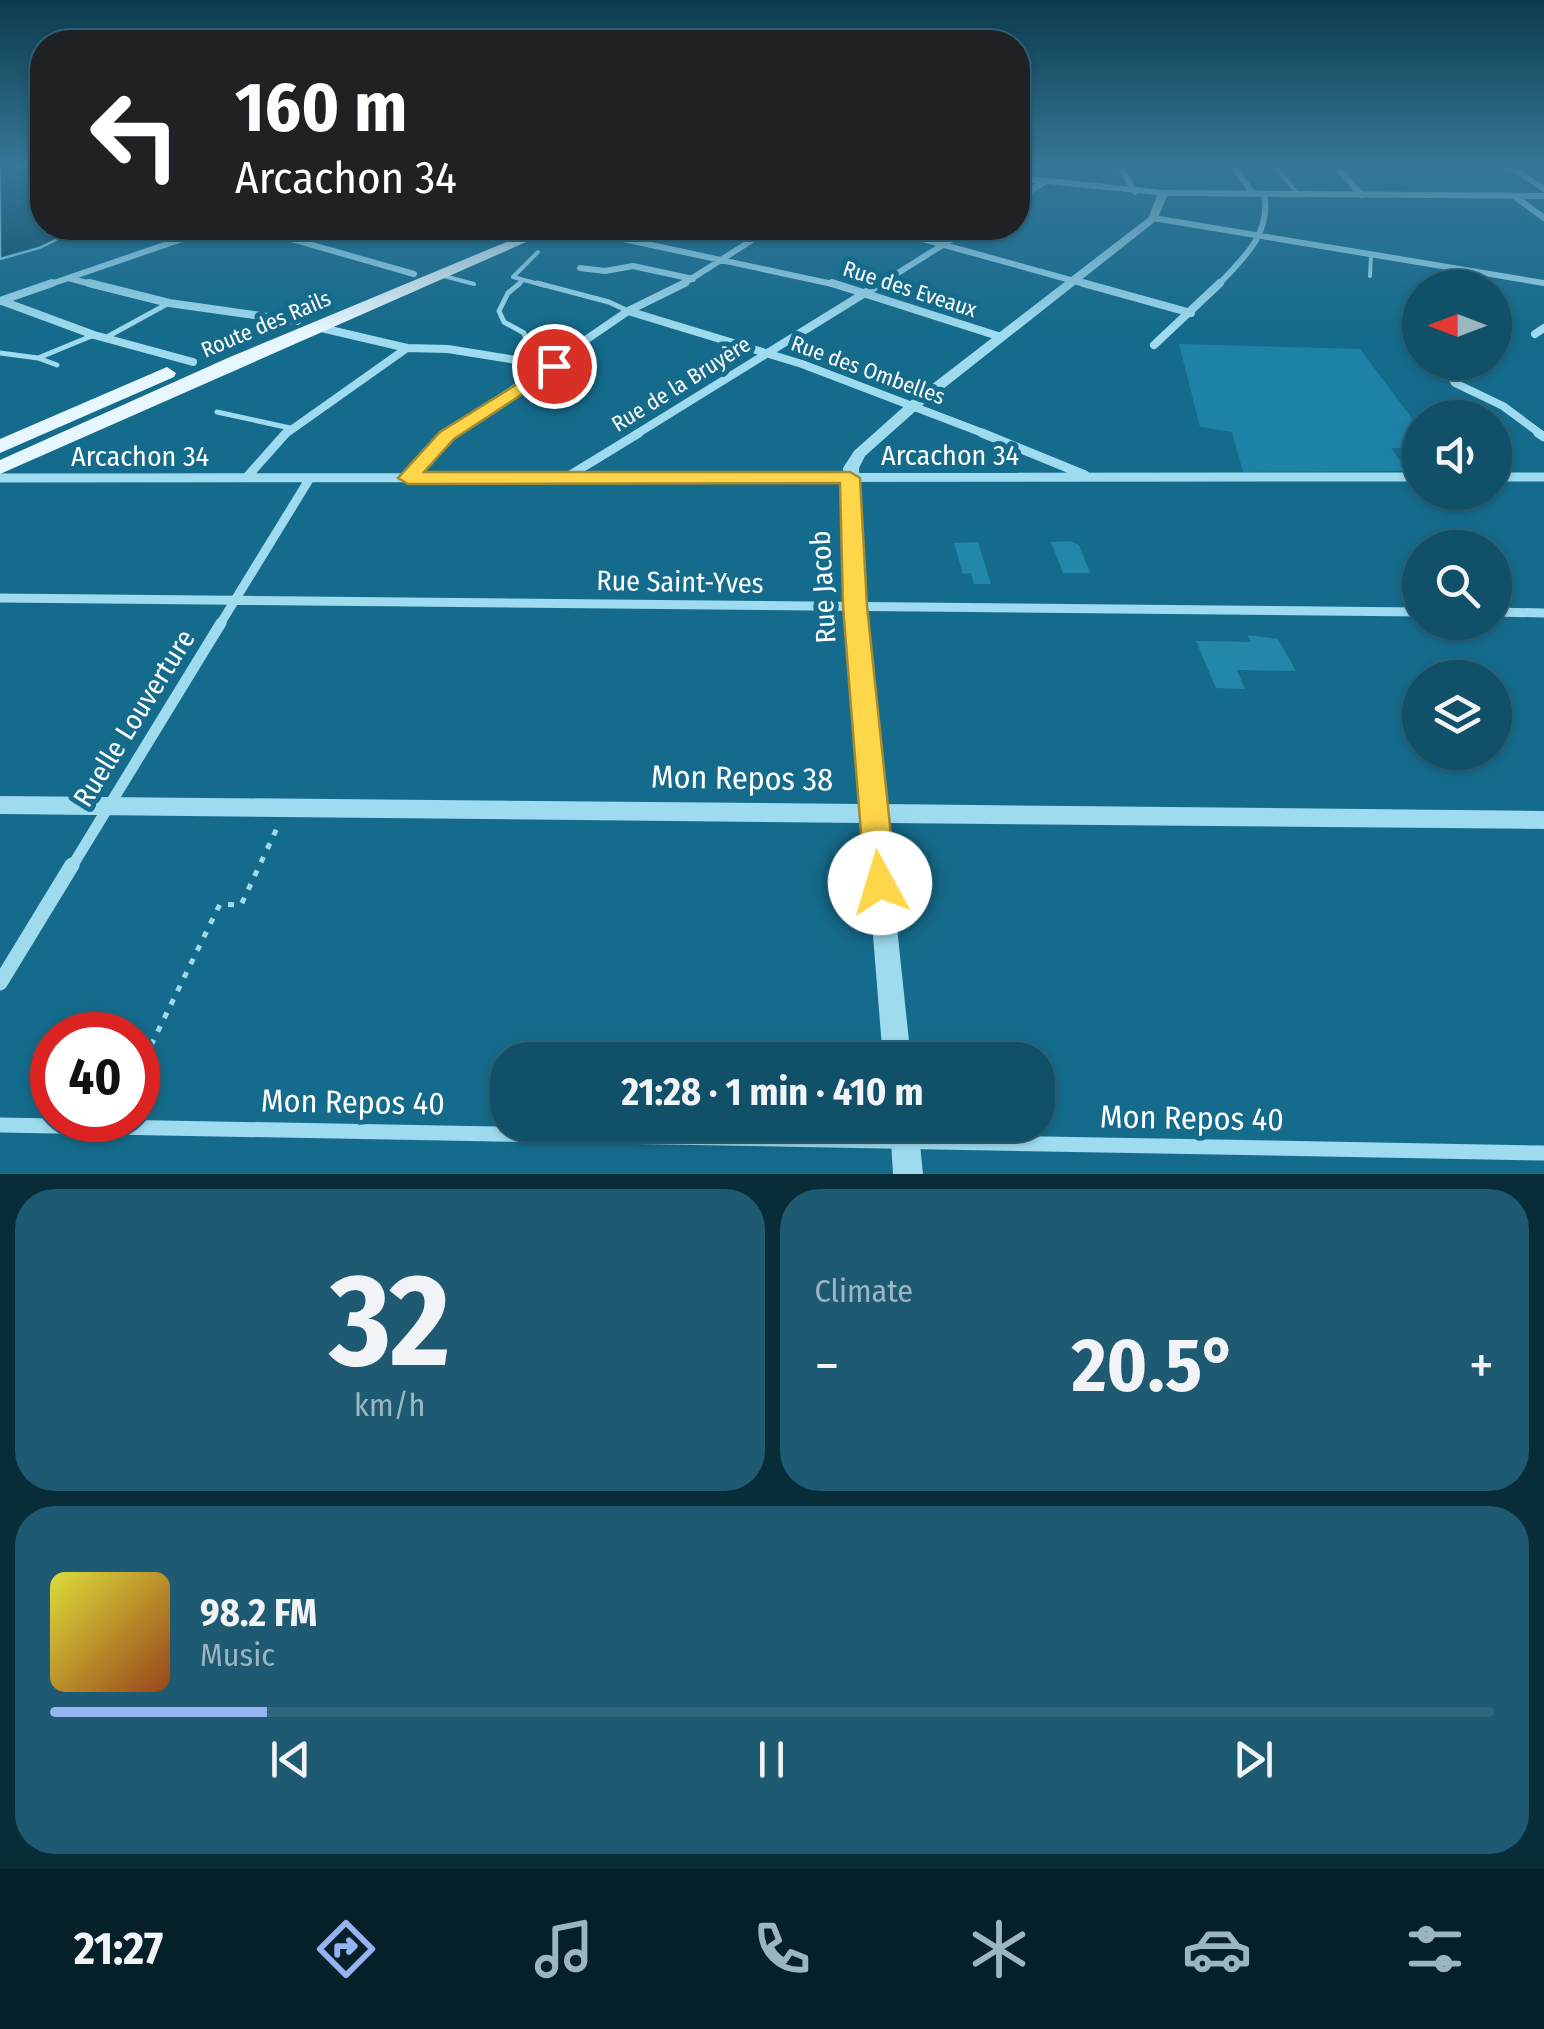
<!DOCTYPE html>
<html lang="en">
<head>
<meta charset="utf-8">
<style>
	:root { --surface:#105068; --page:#1e5a71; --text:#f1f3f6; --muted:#9cb5c0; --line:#30677c; --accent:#95b2f1 }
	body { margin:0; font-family:"Fira Sans Condensed",sans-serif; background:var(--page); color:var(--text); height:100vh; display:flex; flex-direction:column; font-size:38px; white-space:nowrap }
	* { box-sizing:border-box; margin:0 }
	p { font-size:32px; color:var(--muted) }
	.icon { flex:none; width:55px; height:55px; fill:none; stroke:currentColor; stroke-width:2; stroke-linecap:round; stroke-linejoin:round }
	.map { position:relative; height:1174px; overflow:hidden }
	.side { display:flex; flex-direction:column; gap:15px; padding:15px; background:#092c39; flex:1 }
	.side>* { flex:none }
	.top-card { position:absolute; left:30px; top:30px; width:1000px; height:210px; border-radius:40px; box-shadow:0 2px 8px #0004,0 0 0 2px var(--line); background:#202124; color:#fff; overflow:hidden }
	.needle { width:65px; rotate:270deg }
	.controls { position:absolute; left:1402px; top:270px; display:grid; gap:20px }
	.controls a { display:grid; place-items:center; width:110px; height:110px; border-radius:50%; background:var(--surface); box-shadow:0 2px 8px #0004,0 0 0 2px var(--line); font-size:50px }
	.speed { position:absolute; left:30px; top:1012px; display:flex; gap:20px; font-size:50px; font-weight:700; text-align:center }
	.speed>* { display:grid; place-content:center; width:130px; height:130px; border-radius:50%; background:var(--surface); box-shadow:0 2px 8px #0004,0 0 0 2px var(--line); line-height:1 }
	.speed .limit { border:15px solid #d22; background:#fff; color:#111 }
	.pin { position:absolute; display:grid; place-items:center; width:85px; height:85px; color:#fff; margin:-42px; border:5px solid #fff; border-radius:50%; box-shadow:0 2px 10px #0007 }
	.me { position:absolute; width:110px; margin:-55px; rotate:354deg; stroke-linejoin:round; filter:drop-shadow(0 0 8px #0008) }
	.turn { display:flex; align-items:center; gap:35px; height:210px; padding:0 40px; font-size:45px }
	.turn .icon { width:130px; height:130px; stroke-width:2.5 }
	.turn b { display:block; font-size:70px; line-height:85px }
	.big { font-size:75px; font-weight:700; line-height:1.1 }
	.side .widget { flex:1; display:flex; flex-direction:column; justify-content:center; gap:15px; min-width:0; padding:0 35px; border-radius:40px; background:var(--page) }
	.side .dial { align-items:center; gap:0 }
	.dial b { font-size:130px; line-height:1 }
	.song { display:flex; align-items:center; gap:30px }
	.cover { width:120px; height:120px; border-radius:15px; background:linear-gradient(135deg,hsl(60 70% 55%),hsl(20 70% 35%)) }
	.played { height:10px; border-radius:5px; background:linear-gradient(90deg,var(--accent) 15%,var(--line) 15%) }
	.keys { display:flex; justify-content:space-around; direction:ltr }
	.heat { display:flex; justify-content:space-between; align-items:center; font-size:55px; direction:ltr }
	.side .tiles { flex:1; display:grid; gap:15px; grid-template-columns:1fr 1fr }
	.widget:last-child { grid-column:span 2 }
	.trip { position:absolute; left:490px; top:1042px; width:565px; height:100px; border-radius:40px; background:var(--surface); box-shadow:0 2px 8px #0004,0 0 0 2px var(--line); font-weight:700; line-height:100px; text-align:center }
	.menu { display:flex; height:160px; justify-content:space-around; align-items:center; background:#06202a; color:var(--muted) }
	.menu .icon { width:70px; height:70px }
	.menu .current { color:var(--accent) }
	.menu b { font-size:45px; color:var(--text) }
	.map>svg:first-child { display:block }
</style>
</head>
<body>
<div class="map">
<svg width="1544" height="1174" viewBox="0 0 1544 1174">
	<rect width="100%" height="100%" fill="#156b8b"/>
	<path fill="#1d82a5" d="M 1179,344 L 1360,349 L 1420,429 L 1420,448 L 1391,448 L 1407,471 L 1243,472 L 1232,432 L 1200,427 Z"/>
	<path fill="#0d4f68" stroke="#90dbf2" stroke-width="2.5" d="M 0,167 L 42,167 L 42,228 L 80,228 L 39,248 L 0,259 Z"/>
	<path fill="#2387aa" d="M 1070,541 L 1079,545 L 1090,573 L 1063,573 L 1051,542 Z
		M 978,542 L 991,584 L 974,584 L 971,573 L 963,574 L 954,543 Z
		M 1247,635 L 1278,639 L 1296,671 L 1237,670 L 1245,689 L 1216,688 L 1196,641 L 1251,642 Z"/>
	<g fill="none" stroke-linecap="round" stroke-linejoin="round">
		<path stroke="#9edbef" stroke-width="5" stroke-dasharray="6 9" stroke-linecap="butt" d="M 138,1072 L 220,904 L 241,905 L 278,826"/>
		<path stroke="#9edbef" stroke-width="4" d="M 1276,167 L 1298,194
			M 538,252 L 513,277 L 546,286
			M 440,275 L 474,284
			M 1370,276 L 1371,255
			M 517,286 L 522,281"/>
		<path stroke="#9edbef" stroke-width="5" d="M 520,283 L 508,293 L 499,311 L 504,322 L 524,333 L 533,362
			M 537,283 L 609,302 L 628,311
			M 105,338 L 169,303
			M 0,353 L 38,358 L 94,335
			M 38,358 L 57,365
			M 217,412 L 290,428"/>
		<path stroke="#9edbef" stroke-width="6" d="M 1120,167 L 1135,192
			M 1234,167 L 1253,194
			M 1336,167 L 1362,195
			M 1511,167 L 1544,189
			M 1514,196 L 1544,218
			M 1018,199 L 1044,182
			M 1153,218 L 1544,283
			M 253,228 L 414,274
			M 572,228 L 842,286
			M 883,228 L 1092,286
			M 580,268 L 605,271 L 633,266 L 693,279
			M 1448,269 L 1449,286
			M 68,278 L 99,286
			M 45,286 L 214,228
			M 680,286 L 771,228
			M 877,286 L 970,228
			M 1217,286 C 1243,259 1272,233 1264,194"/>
		<path stroke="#9edbef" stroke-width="8" d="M 89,283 L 169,303 L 297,321
			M 832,283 L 1001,337
			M 1083,283 L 1191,313
			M 1449,283 L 1449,288
			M 0,301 L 52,283
			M 2,301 L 94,335 L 193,362
			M 628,311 L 802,364 L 988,435
			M 317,327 L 407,348 L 448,349 L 553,366
			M 1535,334 L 1544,328
			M 1154,345 L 1220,283
			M 1454,362 L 1450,375 L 1455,383 L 1503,406 L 1542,435
			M 284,435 L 407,348
			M 447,435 L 628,311 L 685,283
			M 635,435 L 881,283"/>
		<path stroke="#9edbef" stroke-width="9" d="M 982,433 L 1085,475
			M 1538,433 L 1544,437
			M 567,477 L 639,433
			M 1495,477 L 1544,477
			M 0,478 L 1420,477
			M 246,478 L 286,433
			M 408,478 L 450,433
			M 0,598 L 1420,612
			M 1495,612 L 1544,613
			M 219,626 L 310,478"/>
		<path stroke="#9edbef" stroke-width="11" d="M 71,868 L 221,623"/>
		<path stroke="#9edbef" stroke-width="15" d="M 0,983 L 72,865
			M 0,1125 L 1544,1153"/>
		<path fill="#9edbef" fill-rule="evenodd" d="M 1018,175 L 1163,190 L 1544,193 L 1544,199 L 1167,196 L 1157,220 L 919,408 L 865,456 L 859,468 L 864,606 L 884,804 L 1544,811 L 1544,829 L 886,823 L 911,1060 L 883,1060 L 864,823 L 0,814 L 0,796 L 862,804 L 846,606 L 843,468 L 854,451 L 909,402 L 1149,217 L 1157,195 L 1018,181 Z
			M 890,1125 L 918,1125 L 923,1174 L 893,1174 Z"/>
		<path fill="#e6f7ff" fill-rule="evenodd" d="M 540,228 L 558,228 L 0,474 L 0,460 L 230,357 Z
			M 167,367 L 176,373 L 174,377 L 0,453 L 0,439 Z"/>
	</g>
	<linearGradient id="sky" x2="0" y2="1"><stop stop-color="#0c3b4c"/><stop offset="0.5" stop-color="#357798"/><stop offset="1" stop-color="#357798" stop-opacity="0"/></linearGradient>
	<rect width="1544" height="331" fill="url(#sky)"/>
	<path fill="#ffd54a" stroke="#a68a30" stroke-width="2.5" d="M 554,361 L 562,366 L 559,370 L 454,439 L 424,472 L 850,472 L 860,478 L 867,606 L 896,883 L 891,893 L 880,897 L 870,893 L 865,883 L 843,606 L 840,483 L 408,484 L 398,478 L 440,432 Z"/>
	<g text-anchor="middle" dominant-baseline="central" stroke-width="10" stroke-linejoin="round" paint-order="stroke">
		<g font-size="22" fill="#fff" stroke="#156b8b">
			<text transform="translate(910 289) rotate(18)">Rue des Eveaux</text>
			<text transform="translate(266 324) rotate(-23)">Route des Rails</text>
			<text transform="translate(868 370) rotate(20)">Rue des Ombelles</text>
			<text transform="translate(681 384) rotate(-32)">Rue de la Bruyère</text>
		</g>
		<g font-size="28" fill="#fff" stroke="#156b8b">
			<text x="950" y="455">Arcachon 34</text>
			<text x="140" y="456">Arcachon 34</text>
			<text transform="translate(680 582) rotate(1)">Rue Saint-Yves</text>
			<text transform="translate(823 587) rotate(-93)">Rue Jacob</text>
			<text transform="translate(134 718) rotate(-58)">Ruelle Louverture</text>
		</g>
		<g font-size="32" fill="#fff" stroke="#156b8b">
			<text transform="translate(742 778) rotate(1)">Mon Repos 38</text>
			<text transform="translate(353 1102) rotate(1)">Mon Repos 40</text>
			<text transform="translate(1192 1118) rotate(1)">Mon Repos 40</text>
		</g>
	</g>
</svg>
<div class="controls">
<a><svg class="needle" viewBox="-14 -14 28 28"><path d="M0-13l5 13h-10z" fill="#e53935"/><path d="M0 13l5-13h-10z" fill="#9cb5c0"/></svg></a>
<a><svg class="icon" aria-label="sound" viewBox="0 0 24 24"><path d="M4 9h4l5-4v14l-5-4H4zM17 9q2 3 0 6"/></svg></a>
<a><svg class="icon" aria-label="search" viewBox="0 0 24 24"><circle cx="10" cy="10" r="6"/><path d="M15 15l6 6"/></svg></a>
<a><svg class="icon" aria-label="layers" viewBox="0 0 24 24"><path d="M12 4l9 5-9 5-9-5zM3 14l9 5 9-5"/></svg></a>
</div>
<div class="speed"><div class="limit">40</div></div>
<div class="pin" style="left:554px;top:366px;background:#d93025"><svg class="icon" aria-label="arrive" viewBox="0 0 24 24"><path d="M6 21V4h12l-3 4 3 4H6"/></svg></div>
<svg class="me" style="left:880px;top:883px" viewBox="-20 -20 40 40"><circle r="19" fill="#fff"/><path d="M0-13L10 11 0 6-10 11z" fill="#ffd54a"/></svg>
<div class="trip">21:28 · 1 min · 410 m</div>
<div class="top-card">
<div class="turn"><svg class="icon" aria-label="left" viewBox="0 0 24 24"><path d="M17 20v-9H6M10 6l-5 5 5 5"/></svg><div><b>160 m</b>Arcachon 34</div></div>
</div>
</div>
<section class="side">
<div class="tiles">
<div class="widget dial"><b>32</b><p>km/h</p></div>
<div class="widget"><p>Climate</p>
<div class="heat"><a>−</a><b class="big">20.5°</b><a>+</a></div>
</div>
<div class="widget">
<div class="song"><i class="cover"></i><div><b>98.2 FM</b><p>Music</p></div></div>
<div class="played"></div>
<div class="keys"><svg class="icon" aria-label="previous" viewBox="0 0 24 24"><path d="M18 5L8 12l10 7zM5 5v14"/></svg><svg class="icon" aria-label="pause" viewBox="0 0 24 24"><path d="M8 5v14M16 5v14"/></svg><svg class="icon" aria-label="next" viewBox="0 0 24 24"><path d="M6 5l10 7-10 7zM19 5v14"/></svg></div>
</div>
</div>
</section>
<nav class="menu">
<b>21:27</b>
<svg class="icon current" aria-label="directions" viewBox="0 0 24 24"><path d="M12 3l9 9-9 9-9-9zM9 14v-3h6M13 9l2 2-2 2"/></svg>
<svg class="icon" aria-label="music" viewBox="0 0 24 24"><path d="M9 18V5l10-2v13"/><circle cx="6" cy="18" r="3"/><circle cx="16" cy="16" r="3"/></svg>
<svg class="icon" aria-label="phone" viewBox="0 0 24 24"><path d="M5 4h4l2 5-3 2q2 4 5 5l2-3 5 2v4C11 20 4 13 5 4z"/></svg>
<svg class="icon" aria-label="climate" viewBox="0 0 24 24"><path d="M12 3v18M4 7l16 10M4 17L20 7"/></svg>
<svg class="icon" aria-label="car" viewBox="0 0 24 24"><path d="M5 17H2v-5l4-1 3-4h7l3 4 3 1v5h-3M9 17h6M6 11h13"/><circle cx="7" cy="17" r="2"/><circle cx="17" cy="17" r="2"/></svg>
<svg class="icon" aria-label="filters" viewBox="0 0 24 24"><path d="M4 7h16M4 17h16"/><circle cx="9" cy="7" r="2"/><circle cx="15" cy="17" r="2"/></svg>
</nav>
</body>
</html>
